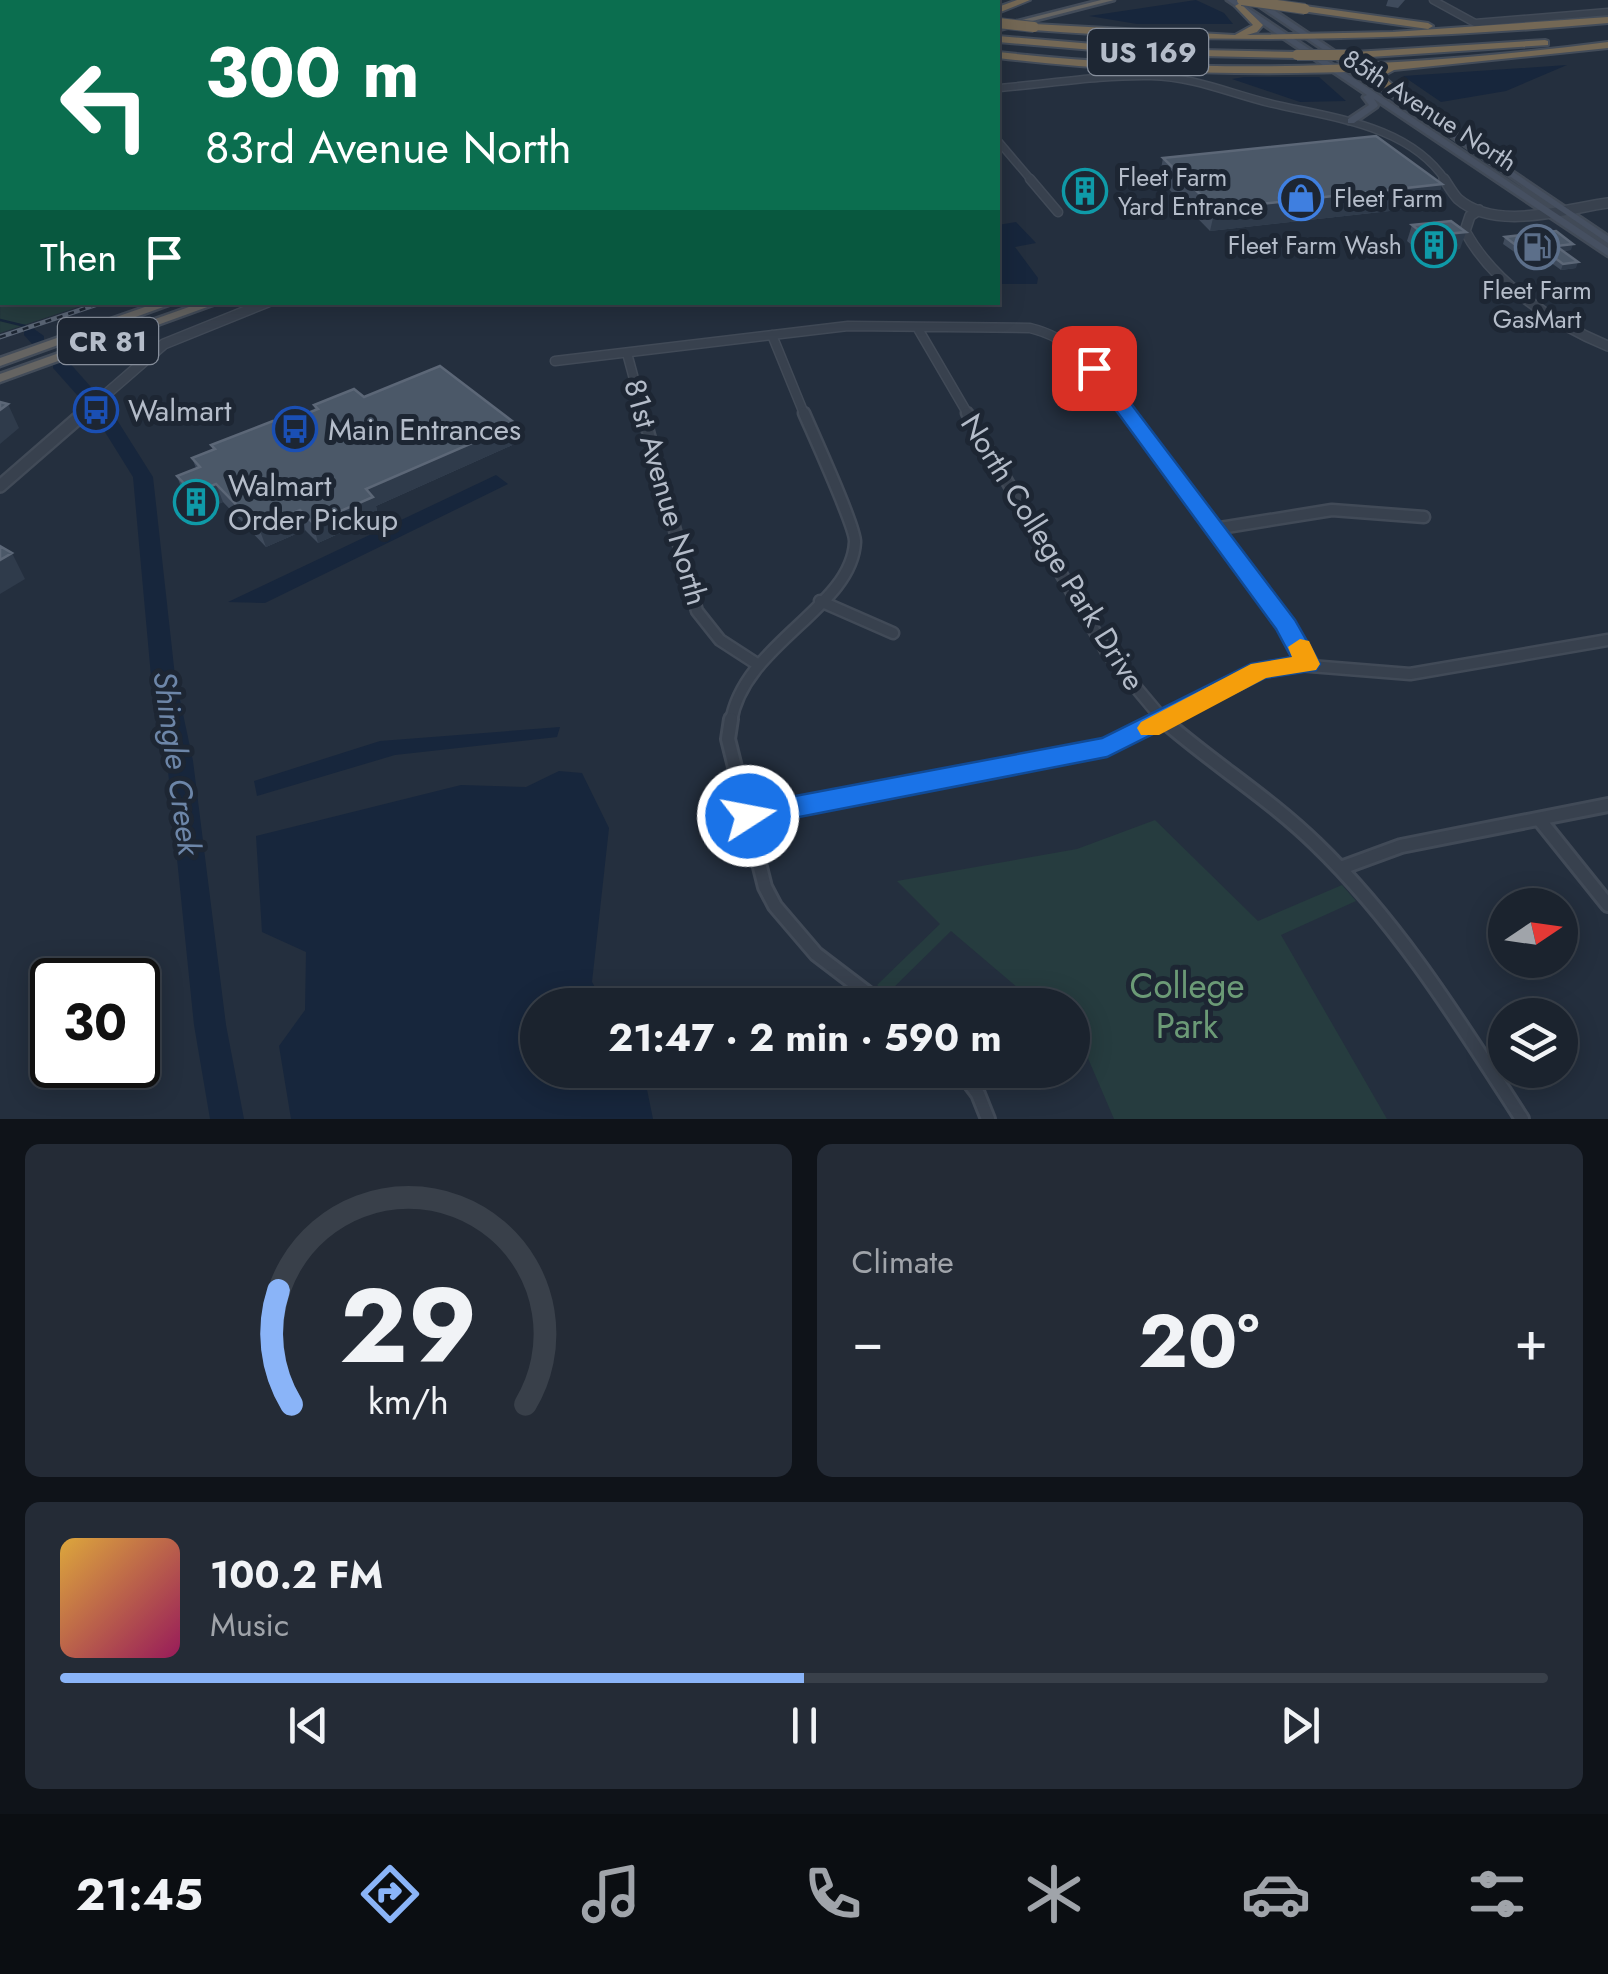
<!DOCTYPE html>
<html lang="en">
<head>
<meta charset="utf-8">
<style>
	:root { --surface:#1b232e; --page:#242b36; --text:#f1f3f6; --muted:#a0a4aa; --line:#39404a; --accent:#8ab4f8 }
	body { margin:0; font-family:Jost,sans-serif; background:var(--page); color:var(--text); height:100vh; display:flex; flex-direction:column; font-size:38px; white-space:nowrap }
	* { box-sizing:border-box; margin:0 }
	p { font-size:32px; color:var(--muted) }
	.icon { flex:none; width:55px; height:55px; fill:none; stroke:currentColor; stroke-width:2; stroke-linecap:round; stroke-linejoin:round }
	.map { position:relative; height:1119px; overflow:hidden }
	.details { display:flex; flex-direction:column; gap:25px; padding:25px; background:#0f1319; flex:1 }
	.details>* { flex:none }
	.top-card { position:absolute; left:0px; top:0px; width:1000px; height:305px; box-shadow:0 5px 25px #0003,0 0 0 2px var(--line); background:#0b6e4f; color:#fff; overflow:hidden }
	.needle { width:65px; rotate:77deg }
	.buttons { position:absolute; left:1488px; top:888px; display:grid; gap:20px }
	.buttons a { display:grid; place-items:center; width:90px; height:90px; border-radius:50%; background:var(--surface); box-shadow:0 5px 25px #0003,0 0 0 2px var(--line); font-size:50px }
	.speed { position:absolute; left:30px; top:958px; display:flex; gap:20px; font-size:50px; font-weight:700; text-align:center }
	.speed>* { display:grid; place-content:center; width:130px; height:130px; border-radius:50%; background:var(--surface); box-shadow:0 5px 25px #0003,0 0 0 2px var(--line); line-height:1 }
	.speed .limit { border:5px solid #111; border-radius:15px; background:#fff; color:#111 }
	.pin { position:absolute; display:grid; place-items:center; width:85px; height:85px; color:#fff; margin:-42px; border-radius:20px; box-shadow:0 5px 15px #0006 }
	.me { position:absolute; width:110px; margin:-55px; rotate:79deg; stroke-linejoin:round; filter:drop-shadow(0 0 8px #0008) }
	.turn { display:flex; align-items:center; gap:35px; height:210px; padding:0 40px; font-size:45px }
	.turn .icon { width:130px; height:130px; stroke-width:2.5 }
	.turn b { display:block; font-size:70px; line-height:85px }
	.then { display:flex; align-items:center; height:95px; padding:0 40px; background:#0003; gap:20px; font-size:38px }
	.big { font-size:75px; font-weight:700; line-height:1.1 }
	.details .widget { flex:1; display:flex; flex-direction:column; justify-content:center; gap:15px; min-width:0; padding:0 35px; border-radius:15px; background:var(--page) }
	.details .dial { align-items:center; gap:0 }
	.dial svg { height:260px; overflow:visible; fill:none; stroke:var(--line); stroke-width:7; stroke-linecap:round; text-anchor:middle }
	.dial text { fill:var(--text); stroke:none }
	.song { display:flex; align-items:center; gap:30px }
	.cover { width:120px; height:120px; border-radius:15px; background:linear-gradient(135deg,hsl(40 70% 55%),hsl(330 70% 35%)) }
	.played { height:10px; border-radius:5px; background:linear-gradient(90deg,var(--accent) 50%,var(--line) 50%) }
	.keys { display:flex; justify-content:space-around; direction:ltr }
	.heat { display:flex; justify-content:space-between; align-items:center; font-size:55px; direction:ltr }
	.details .tiles { flex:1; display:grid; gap:25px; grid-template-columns:1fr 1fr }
	.widget:last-child { grid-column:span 2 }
	.trip { position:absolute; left:520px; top:988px; width:570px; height:100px; border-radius:50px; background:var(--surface); box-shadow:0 5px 25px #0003,0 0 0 2px var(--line); font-weight:700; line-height:100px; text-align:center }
	.tab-bar { display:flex; height:160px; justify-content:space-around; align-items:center; background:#0b0e12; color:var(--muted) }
	.tab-bar .icon { width:70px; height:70px }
	.tab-bar .on { color:var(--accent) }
	.tab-bar b { font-size:45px; color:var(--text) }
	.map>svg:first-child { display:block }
</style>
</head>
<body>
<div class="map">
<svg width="1608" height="1119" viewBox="0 0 1608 1119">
	<rect width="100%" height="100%" fill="#242f3e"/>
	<path fill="#263c3f" d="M 2,108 L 2,302 L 90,303 L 0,333 Z
		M 1155,820 L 1258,921 L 1342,885 L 1356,901 L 1281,935 L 1387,1119 L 1114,1119 L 1081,1042 L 1073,1035 L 1072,1005 L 1038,1005 L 951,931 L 888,993 L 877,985 L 940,924 L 897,881 L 1077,849 Z"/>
	<path fill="#17263c" d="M 1196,0 L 1224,13 L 1233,24 L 1137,24 L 1089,16 Z
		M 1567,65 L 1506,91 L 1441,102 L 1403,76 Z
		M 1244,77 L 1319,77 L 1346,101 L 1300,102 L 1232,79 Z
		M 1016,222 L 1036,243 L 1015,247 L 1038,278 L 1037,284 L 998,284 L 998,225 Z
		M 496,475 L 508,484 L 265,603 L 228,602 Z
		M 560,727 L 557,737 L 395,755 L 257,796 L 254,781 L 380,741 Z
		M 559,771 L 582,773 L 609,828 L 592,982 L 605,1005 L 538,1005 L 538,1070 L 643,1070 L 653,1119 L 291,1119 L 279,1046 L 305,1010 L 306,952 L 262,932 L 256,836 L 461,785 L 526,787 Z"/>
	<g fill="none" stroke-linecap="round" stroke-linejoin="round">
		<path stroke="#17263c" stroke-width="2.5" d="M 0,320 L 25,326"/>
		<path fill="#17263c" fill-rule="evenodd" d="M 30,326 L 44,336 L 44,344 L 32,344 L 24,335 L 24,327 Z
			M 60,358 L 67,360 L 91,387 L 94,391 L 91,395 L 77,395 L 53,368 L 53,360 Z
			M 105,410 L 112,412 L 153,477 L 175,676 L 193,761 L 226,1025 L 244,1119 L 210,1119 L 194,1025 L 167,761 L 151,676 L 133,477 L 95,416 Z"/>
		<defs>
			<path id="minor-far3" d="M 1433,0 L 1475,23 L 1608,12
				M 998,141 L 1032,181"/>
			<path id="minor-far2" d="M 1030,179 L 1058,212
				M 917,327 L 969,416
				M 772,335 L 805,416
				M 627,353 L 644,416
				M 555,361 L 848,326 L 1030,328 C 1080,340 1101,377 1130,416"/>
			<path id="minor-far1" d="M 643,413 L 697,611 L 720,640 L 757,664
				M 967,413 L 1108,654 L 1165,722
				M 1128,413 L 1286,625 L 1307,664
				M 1214,529 L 1332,510 L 1424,517
				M 820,601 L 893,633
				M 731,722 C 743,644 852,608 855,542 C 856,528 813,434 804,413
				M 1157,722 L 1260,670 L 1298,665 L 1410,674 L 1608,640"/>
			<path id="minor" d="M 731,719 L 728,739 L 765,887 L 775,906 L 816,954 L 883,1005
				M 1162,719 C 1212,763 1269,798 1316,844 C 1399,924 1460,1023 1522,1119
				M 747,816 L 1107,747 L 1162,719
				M 1539,819 L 1608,905
				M 1341,868 L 1401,846 L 1608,805
				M 960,1070 L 978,1094 L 988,1119"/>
			<path id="tertiary-far2" d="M 998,88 C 1048,84 1101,75 1151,76 C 1193,77 1229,93 1269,103 C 1331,118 1408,124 1446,181"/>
			<path id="tertiary-far1" d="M 1444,179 C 1448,185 1453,194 1458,199 C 1496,232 1564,209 1608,203
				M 1479,210 L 1470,216 L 1465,231 C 1493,283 1554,324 1608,346
				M 81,416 L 164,344 L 268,302"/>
			<path id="tertiary" d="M 0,486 L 84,413"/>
			<path id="secondary" d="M 1227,0 L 1236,0 L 1608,248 L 1608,256 L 1374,99 L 1378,105 L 1377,107 L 1354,123 L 1348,123 L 1348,119 L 1369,105 L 1363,97 L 1367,95 Z
				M 1250,0 L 1259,0 L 1608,236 L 1608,243 Z"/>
			<path id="trunk" d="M 1101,0 L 1114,0 L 998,30 L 998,26 Z
				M 159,302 L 177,302 L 0,366 L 0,358 Z
				M 203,302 L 221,302 L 0,382 L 0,374 Z"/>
			<path id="motorway" d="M 1017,0 L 1030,0 L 998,13 L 998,7 Z
				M 1240,3 L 1263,25 L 1257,32 L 1247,35 L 1393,32 L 1608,17 L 1608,23 C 1416,40 1226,45 1034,30 L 1029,27 L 1034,24 L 1235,35 L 1253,25 L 1235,6 Z
				M 1305,6 L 1428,23 L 1433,26 L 1428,29 L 1302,11 L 1300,9 Z
				M 998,36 L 1153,49 L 1297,52 L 1302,55 L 1297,58 L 1153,55 L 998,42 Z
				M 1545,40 L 1548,41 L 1548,45 L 1355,58 L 1350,55 L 1355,52 Z
				M 1608,42 L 1608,48 L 1394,70 L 1383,76 L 1412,102 L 1413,104 L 1408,107 L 1372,78 L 1371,76 L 1377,71 C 1250,76 1124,73 998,58 L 998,52 C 1207,75 1400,69 1608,42 Z"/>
		</defs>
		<use href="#minor-far3" stroke="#414a57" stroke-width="9"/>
		<use href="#minor-far2" stroke="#414a57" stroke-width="11"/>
		<use href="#minor-far1" stroke="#414a57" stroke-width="15"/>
		<use href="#minor" stroke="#414a57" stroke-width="18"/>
		<use href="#tertiary-far2" stroke="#414a57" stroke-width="9"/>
		<use href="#tertiary-far1" stroke="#414a57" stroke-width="12"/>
		<use href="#tertiary" stroke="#414a57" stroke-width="16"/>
		<use href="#secondary" stroke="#414a57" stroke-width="5"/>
		<use href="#trunk" stroke="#434c59" stroke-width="5"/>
		<use href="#motorway" stroke="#434c59" stroke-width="4"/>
		<use href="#minor-far3" stroke="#38414e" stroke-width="6"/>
		<use href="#minor-far2" stroke="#38414e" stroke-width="8"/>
		<use href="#minor-far1" stroke="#38414e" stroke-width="10"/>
		<use href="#minor" stroke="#38414e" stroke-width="12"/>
		<use href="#tertiary-far2" stroke="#38414e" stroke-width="6"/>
		<use href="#tertiary-far1" stroke="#38414e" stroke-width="9"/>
		<use href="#tertiary" stroke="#38414e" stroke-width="11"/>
		<use href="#secondary" fill="#465061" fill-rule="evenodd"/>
		<use href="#trunk" fill="#656462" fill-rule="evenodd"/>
		<use href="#motorway" fill="#746855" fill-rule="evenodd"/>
		<defs>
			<path id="rail" d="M 968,2 L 975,0
				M 0,337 L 104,302"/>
		</defs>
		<use href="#rail" stroke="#5a6575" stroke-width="5"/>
		<use href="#rail" stroke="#1d2633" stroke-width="2.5" stroke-dasharray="6" stroke-linecap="butt"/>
		<defs>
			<path id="motorway-bridge" d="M 1242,0 L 1305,9
				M 998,23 L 1034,27
				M 1297,55 L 1355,55"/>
		</defs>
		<use href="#motorway-bridge" stroke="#434c59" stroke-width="12" stroke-linecap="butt"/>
		<use href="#motorway-bridge" stroke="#746855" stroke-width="10"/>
	</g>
	<path fill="#3f4b5c" d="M 0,0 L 72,0 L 66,2 L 2,2 L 2,13 L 0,13 Z
		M 1388,0 L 1405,0 L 1398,8 L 1386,6 Z
		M 1163,158 L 1442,184 L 1435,206 L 1210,231 L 1159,179 Z
		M 1412,225 L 1460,249 L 1421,253 L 1407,241 Z
		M 1505,237 L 1571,250 L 1563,251 L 1576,268 L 1561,270 L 1539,254 L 1520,256 L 1503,244 Z
		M 364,397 L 519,442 L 376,506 L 378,516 L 318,543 L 305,530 L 266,547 L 223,502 L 200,512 L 184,495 L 177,476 L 196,468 L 192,458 L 213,450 L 211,445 L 278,425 L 315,410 L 314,405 Z"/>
	<path fill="#2f3b4b" d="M 31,0 L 72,0 L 66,2 L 32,2 Z
		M 1442,184 L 1435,206 L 1210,231 L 1215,209 Z
		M 1466,232 L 1460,249 L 1421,253 L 1426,236 Z
		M 1573,244 L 1571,250 L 1554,252 L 1556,246 Z
		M 1542,248 L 1539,254 L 1520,256 L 1522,250 Z
		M 1578,262 L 1576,268 L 1561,270 L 1563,264 Z
		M 8,404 L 19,428 L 0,444 L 0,410 Z
		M 516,424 L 519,442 L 376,506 L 378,516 L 318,543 L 313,523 L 366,489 Z
		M 216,484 L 223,502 L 200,512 L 193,493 Z
		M 300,510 L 305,530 L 266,547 L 259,528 Z
		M 12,553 L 25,579 L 0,594 L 0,560 Z"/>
	<path fill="#4b5868" stroke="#5c6777" stroke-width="2.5" d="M 1376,136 L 1442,184 L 1215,209 L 1163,158 Z
		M 1451,221 L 1466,232 L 1426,236 L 1412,225 Z
		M 1556,231 L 1573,244 L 1556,246 L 1578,262 L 1563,264 L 1542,248 L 1522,250 L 1505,237 Z
		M 440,366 L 516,424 L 366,489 L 373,497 L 313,523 L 300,510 L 259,528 L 216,484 L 193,493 L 177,476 L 200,467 L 192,458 L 215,449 L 211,445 L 273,421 L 278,425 L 318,409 L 314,405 L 354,389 L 364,397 Z
		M 0,402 L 8,404 L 0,410 Z
		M 0,546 L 12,553 L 0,560 Z"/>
	<path fill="#1a73e8" stroke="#114b97" stroke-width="2.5" d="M 1094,363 L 1101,364 L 1295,620 L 1320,664 L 1316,670 L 1265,678 L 1107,757 L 748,827 L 738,824 L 734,816 L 738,809 L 748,805 L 1102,738 L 1251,664 L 1291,657 L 1276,629 L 1085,368 Z"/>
	<path fill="#f59e0b" d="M 1300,639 L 1309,641 L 1320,664 L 1316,670 L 1266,678 L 1159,735 L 1141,735 L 1137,728 L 1141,722 L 1251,664 L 1292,657 L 1288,647 Z"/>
	<defs>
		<symbol id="building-ring" viewBox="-11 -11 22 22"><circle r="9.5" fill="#1d2633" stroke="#0f9aa8" stroke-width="1.5"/><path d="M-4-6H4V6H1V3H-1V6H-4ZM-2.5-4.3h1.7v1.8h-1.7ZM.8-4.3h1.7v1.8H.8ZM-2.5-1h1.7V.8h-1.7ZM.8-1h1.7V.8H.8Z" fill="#0f9aa8"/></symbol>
		<symbol id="shop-ring" viewBox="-11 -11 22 22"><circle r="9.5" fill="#1d2633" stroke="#3f7fe0" stroke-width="1.5"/><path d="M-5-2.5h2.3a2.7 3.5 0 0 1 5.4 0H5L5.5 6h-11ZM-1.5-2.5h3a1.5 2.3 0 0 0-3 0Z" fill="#3f7fe0"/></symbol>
		<symbol id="fuel-ring" viewBox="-11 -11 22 22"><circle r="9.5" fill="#1d2633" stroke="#5c6f8a" stroke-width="1.5"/><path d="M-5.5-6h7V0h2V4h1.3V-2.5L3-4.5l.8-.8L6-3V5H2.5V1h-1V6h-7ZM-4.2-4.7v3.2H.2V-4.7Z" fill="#5c6f8a"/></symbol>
		<symbol id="bus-ring" viewBox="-11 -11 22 22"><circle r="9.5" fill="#1d2633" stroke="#1a4fb4" stroke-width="1.5"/><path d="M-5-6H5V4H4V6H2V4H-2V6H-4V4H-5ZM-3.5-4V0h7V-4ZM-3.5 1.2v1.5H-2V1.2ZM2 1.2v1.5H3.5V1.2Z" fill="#1a4fb4"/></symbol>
	</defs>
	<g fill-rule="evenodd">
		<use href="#building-ring" x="1060" y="166" width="50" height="50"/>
		<use href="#shop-ring" x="1276" y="173" width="50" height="50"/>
		<use href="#building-ring" x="1409" y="220" width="50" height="50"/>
		<use href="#fuel-ring" x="1512" y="222" width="50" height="50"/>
		<use href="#bus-ring" x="71" y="385" width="50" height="50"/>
		<use href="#bus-ring" x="270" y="404" width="50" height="50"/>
		<use href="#building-ring" x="171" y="477" width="50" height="50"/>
	</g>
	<g text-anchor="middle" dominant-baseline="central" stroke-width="10" stroke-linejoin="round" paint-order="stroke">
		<g font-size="25" fill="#b4bcc9" stroke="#1d2633">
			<text transform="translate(1430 110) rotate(33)">85th Avenue North</text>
		</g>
		<g font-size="25" fill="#b4bcc9" stroke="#1d2633" text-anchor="start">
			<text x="1118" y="177">Fleet Farm<tspan x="1118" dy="29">Yard Entrance</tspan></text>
			<text x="1334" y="198">Fleet Farm</text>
			<text x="1402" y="245" text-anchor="end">Fleet Farm Wash</text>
			<text x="1537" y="290" text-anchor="middle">Fleet Farm<tspan x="1537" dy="29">GasMart</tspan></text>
		</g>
		<g fill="#1d2633" stroke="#878f9c" stroke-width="2.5">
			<rect x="1088" y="29" width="120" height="46" rx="8"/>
			<rect x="58" y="318" width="100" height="46" rx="8"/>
		</g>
		<g font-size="28" font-weight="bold" fill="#b4bcc9">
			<text x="1148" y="52">US 169</text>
			<text x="108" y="341">CR 81</text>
		</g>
		<g font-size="30" fill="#b4bcc9" stroke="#1d2633" text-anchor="start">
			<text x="128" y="410">Walmart</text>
			<text x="328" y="429">Main Entrances</text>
			<text x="228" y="485">Walmart<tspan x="228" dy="34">Order Pickup</tspan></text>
		</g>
		<g font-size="30" fill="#b4bcc9" stroke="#1d2633">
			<text transform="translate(666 492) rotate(74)">81st Avenue North</text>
			<text transform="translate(1053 552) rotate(58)">North College Park Drive</text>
		</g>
		<g font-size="32" font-style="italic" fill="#6d86a8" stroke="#1d2633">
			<text transform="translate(177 763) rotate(82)">Shingle Creek</text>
		</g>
		<g font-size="35" fill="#6b9a76" stroke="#1d2633">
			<text x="1187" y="986">College<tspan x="1187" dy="40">Park</tspan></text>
		</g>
	</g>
</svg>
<div class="buttons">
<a><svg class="needle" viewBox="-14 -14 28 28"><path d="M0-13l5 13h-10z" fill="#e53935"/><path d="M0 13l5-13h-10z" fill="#a0a4aa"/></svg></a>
<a><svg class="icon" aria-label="layers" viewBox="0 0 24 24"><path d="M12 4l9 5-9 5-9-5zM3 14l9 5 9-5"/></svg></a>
</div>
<div class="speed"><div class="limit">30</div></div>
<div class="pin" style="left:1094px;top:368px;background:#d93025"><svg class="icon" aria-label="arrive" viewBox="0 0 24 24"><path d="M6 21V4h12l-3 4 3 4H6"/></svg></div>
<svg class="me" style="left:748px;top:816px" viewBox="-20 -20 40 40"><circle r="17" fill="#1a73e8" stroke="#fff" stroke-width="3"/><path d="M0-11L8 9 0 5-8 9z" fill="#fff"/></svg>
<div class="trip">21:47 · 2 min · 590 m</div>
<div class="top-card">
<div class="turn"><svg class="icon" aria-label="left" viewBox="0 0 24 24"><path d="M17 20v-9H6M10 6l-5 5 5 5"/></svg><div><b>300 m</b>83rd Avenue North</div></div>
<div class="then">Then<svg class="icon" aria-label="arrive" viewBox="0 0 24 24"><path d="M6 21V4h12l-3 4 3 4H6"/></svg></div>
</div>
</div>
<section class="details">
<div class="tiles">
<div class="widget dial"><svg viewBox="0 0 100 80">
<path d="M14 69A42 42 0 1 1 86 69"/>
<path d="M14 69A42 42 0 0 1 10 34" stroke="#8ab4f8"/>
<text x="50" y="56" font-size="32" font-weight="700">29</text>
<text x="50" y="72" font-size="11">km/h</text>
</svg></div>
<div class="widget"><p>Climate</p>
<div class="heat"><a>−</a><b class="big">20°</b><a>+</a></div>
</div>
<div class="widget">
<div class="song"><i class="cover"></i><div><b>100.2 FM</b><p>Music</p></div></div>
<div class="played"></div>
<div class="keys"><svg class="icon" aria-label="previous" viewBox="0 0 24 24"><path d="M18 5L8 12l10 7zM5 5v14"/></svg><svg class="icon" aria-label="pause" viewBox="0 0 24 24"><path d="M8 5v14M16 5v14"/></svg><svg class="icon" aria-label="next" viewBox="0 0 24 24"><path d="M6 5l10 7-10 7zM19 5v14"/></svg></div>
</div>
</div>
</section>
<nav class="tab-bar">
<b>21:45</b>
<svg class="icon on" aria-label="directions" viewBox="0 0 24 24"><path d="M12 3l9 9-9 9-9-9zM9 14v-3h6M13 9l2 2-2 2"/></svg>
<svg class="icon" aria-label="music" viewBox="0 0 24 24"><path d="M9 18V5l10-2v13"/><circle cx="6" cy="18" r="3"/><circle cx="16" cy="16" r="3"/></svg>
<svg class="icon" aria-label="phone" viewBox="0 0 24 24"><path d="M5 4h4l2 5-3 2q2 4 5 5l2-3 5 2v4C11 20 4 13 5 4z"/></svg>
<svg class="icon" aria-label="climate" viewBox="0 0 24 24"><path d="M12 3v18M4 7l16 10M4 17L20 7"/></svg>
<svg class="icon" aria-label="car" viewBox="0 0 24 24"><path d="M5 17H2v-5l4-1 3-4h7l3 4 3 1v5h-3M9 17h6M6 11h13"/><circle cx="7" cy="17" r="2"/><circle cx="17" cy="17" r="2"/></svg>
<svg class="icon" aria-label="filters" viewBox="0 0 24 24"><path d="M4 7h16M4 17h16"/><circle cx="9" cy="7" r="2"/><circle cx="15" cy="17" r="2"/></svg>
</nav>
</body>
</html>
